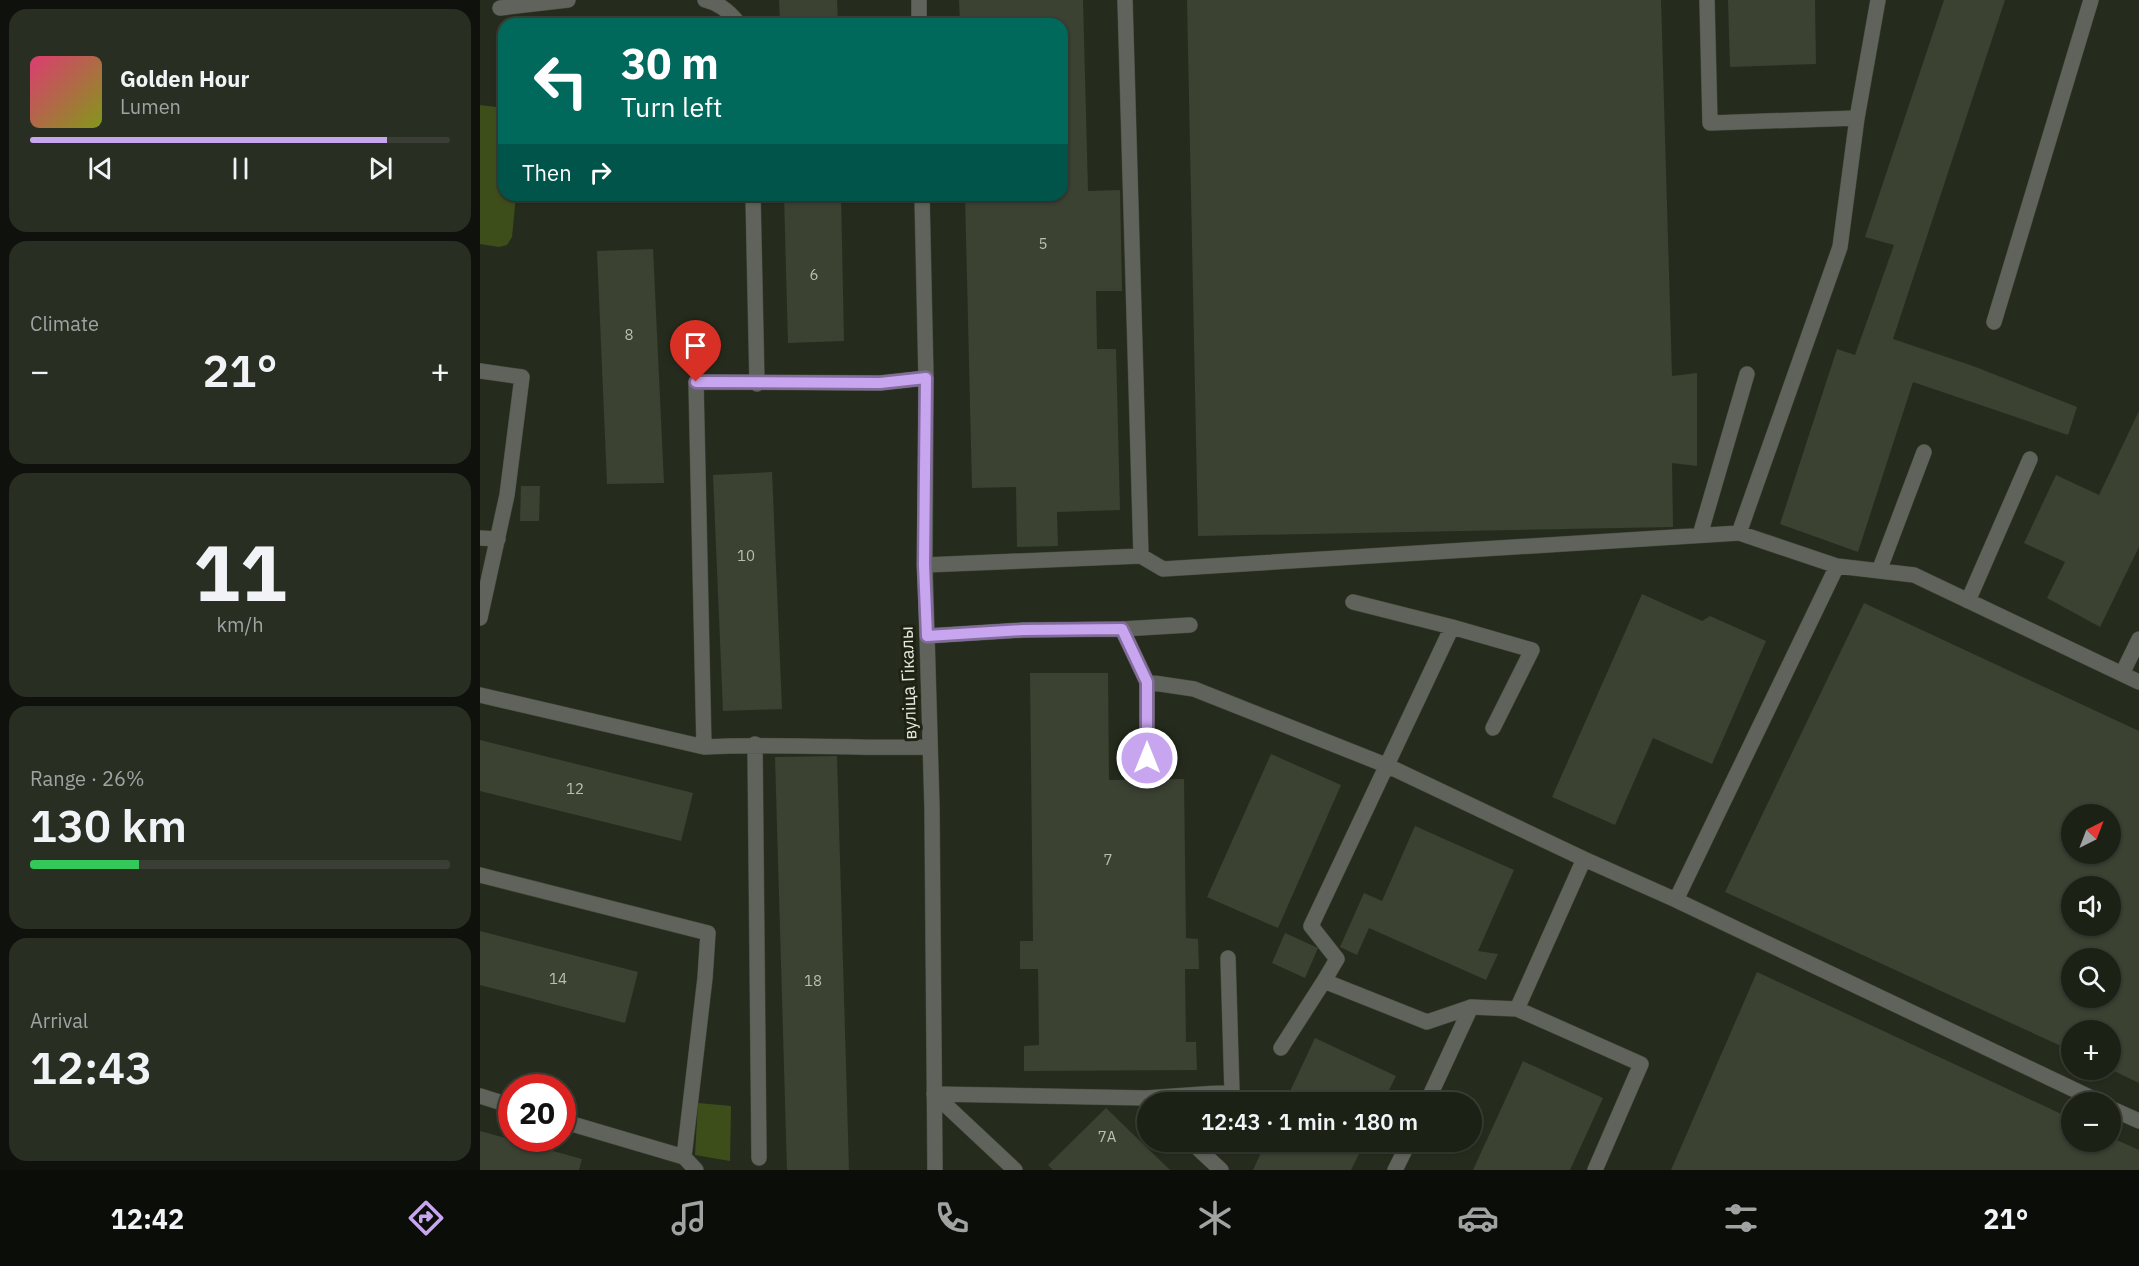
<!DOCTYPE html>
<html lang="en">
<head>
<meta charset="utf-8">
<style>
	:root { --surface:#1c2116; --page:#292e23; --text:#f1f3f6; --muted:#a0a3a1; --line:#3a3e35; --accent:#c8a6ef }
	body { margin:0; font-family:"IBM Plex Sans",sans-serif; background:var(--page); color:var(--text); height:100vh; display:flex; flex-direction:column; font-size:22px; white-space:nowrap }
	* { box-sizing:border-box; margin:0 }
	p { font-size:20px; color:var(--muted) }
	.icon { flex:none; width:33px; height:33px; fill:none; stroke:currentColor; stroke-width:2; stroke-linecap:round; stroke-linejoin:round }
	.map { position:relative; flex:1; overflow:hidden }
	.side { display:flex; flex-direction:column; gap:9px; padding:9px; background:#0f120c; width:480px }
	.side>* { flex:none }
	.hud { position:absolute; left:18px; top:18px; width:570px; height:183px; border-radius:18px; box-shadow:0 2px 4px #0004,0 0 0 2px var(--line); background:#00695c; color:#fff; overflow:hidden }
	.needle { width:39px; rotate:42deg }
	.controls { position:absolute; left:1581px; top:804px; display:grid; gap:12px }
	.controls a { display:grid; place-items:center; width:60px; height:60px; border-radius:50%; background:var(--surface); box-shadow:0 2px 4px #0004,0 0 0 2px var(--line); font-size:30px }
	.speed { position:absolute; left:18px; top:1074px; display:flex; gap:12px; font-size:30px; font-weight:700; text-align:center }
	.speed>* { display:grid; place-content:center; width:78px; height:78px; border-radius:50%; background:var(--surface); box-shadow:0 2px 4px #0004,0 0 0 2px var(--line); line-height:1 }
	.speed .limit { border:9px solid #d22; background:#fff; color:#111 }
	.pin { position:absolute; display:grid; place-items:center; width:51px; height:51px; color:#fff; margin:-62px -26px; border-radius:50% 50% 50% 0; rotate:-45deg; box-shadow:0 0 6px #0007 }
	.pin .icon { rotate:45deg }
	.me { position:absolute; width:66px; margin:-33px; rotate:0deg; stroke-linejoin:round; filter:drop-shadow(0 0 4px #0008) }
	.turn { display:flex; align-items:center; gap:21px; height:126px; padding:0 24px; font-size:27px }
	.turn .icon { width:78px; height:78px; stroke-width:2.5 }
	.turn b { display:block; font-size:42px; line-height:51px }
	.then { display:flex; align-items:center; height:57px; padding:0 24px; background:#0003; gap:12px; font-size:22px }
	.big { font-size:45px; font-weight:600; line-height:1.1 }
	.side .widget { flex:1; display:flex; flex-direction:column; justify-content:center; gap:9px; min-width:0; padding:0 21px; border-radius:18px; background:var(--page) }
	.side .dial { align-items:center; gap:0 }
	.dial b { font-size:78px; line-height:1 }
	.song { display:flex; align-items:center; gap:18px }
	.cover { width:72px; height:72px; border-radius:9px; background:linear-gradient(135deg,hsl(340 70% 55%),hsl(70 70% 35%)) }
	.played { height:6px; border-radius:3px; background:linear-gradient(90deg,var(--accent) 85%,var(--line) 85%) }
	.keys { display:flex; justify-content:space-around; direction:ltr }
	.heat { display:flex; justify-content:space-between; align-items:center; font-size:33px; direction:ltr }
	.charge { height:9px; border-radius:4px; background:linear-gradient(90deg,#34c759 26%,var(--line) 0) }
	.trip { position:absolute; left:657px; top:1092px; width:345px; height:60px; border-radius:30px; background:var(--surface); box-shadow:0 2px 4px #0004,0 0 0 2px var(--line); font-weight:600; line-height:60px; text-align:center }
	.tabs { display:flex; height:96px; justify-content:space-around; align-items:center; background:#0b0d09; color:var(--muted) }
	.tabs .icon { width:42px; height:42px }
	.tabs .active { color:var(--accent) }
	.tabs b { font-size:27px; color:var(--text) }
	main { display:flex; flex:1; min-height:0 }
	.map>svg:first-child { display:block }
</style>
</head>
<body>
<main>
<section class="side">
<div class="widget">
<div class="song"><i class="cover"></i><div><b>Golden Hour</b><p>Lumen</p></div></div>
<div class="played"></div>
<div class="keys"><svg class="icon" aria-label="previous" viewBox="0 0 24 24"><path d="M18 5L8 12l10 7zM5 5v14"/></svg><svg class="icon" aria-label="pause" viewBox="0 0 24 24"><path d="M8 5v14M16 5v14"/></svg><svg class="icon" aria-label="next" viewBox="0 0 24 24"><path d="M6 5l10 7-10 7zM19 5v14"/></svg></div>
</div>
<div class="widget"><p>Climate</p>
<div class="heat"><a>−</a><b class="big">21°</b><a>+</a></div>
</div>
<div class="widget dial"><b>11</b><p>km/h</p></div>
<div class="widget"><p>Range · 26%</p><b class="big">130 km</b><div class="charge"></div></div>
<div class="widget"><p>Arrival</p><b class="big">12:43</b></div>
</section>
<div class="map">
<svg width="1659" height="1170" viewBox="0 0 1659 1170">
	<rect width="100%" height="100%" fill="#262c1d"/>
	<path fill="#3d4e1b" d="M 0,105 L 24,108 L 24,195 L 36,195 L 32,237 L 27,245 L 19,247 L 0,244 Z
		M 218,1103 L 251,1106 L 250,1161 L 215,1155 Z"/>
	<path fill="#3b4232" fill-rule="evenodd" d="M 299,0 L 357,0 L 358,24 L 300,24 Z
		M 479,0 L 603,0 L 608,191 L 640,190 L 642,291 L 616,291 L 617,349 L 636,349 L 640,510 L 577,512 L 578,546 L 537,547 L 536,487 L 492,488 L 485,195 L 582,195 L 582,24 L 480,24 Z
		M 707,0 L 1181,0 L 1192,376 L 1217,373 L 1217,466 L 1192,463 L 1193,527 L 718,536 Z
		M 1248,0 L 1335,0 L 1336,64 L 1250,67 Z
		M 1464,0 L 1525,0 L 1413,339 L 1493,366 L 1597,407 L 1588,435 L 1433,382 L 1378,552 L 1300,524 L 1357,349 L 1375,355 L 1414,245 L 1385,237 Z
		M 304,195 L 361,195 L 364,341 L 308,343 Z
		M 173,249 L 184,483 L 127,484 L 117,251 Z
		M 1659,411 L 1659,547 L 1620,627 L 1567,598 L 1585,562 L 1544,543 L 1576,475 L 1619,495 Z
		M 292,472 L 302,709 L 243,711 L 233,475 Z
		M 41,486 L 60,486 L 59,521 L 40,521 Z
		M 1162,594 L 1222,621 L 1230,616 L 1286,641 L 1232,764 L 1173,738 L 1135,825 L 1072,797 Z
		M 1384,603 L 1659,731 L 1659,1083 L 1630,1069 L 1630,1030 L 1592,1030 L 1592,1051 L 1245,892 ZM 1592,814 L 1630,814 L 1630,854 L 1592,854 ZM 1592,886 L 1630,886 L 1630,926 L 1592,926 ZM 1592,958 L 1630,958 L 1630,998 L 1592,998 Z
		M 550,673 L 628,673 L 629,780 L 704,779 L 706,938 L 718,939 L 719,969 L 705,969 L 706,1042 L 716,1042 L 717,1070 L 544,1071 L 544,1046 L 559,1045 L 558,969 L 540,969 L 540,941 L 553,941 Z
		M 0,740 L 213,793 L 201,841 L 0,791 Z
		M 791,754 L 861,785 L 798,928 L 727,897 Z
		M 357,756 L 369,1170 L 307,1170 L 295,757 Z
		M 935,826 L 1034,870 L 998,951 L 1018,954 L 1006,980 L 889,928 L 877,955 L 860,947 L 884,893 L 902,901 Z
		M 0,931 L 158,972 L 145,1023 L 0,985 Z
		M 805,933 L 838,948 L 825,978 L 792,963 Z
		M 1277,972 L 1592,1119 L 1592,1142 L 1630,1142 L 1630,1137 L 1659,1150 L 1659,1170 L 1191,1170 Z
		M 835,1038 L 916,1076 L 903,1102 L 805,1102 Z
		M 1043,1061 L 1123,1098 L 1090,1170 L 993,1170 Z
		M 626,1108 L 690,1170 L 573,1170 L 568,1165 Z
		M 0,1131 L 102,1159 L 99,1170 L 0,1170 Z
		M 786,1142 L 885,1142 L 871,1170 L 773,1170 Z"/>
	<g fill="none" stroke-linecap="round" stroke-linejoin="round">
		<defs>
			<path id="service" d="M 225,0 C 239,3 250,12 259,24
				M 1227,0 L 1230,123 L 1377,118 L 1398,0
				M 20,8 L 88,0
				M 273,195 L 277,384
				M 1514,322 L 1611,0
				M 0,371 L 42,377 L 27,495 L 0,618
				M 446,378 L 400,383 L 216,382 L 224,747 C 299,743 374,749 450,747
				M 1259,533 L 1357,566
				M 1220,535 L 1267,374
				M 0,538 L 18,539
				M 661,556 L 683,569 L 1259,533 L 1360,247 L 1377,118
				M 445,565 L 661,556 L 645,0
				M 1399,571 L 1444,452
				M 1488,601 L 1550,459
				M 873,602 L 972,627 L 831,926 L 857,959 L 844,981 L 947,1022 L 991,1007
				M 972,627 L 1052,650 L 1013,728
				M 642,629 L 667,682 L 714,689 L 908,766 L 1104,859 L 1196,900 L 1620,1102
				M 447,636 L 543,630 L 642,629 L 710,625
				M 1642,674 L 1659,639
				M 667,682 L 667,758
				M 0,695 L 224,747
				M 275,744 L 279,1158
				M 1104,859 L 1037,1009 L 1161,1064 L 1115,1170
				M 0,875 L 228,933 L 225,978 L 204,1157
				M 1196,900 L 1357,566 L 1434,575 L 1659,682
				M 801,1048 L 844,981
				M 454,1094 L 666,1098 L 752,1092 L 748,958
				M 454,1094 L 535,1170
				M 0,1096 L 32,1106
				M 947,1102 L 991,1007 L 1037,1009
				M 1630,1108 L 1659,1121
				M 82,1121 L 204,1157 L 216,1170
				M 711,1142 L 741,1170
				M 915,1170 L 929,1142"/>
			<path id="tertiary" d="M 439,0 L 439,24
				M 442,195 L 446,378 L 445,565 L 452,808 L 455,1170"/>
		</defs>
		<use href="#service" stroke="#444a3c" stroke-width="16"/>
		<use href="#tertiary" stroke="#444a3c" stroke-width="16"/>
		<use href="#service" stroke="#60635c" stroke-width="15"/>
		<use href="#tertiary" stroke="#60635c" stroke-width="15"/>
	</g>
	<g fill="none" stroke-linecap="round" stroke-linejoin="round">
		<defs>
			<path id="route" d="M 216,382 L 400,383 L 446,378 L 444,565 L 447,636 L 543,630 L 642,629 L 667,682 L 667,758"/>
		</defs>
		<use href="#route" stroke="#826c9b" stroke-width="15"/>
		<use href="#route" stroke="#c8a6ef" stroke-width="10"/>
	</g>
	<g text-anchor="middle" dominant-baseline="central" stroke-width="6" stroke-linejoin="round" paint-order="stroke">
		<g font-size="15" fill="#babeb3">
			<text x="563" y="243">5</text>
			<text x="334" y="274">6</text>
			<text x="149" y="334">8</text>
			<text x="266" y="555">10</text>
			<text x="95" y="788">12</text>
			<text x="628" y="859">7</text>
			<text x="78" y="978">14</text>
			<text x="333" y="980">18</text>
			<text x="627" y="1136">7А</text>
		</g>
		<g font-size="18" fill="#e4e8de" stroke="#1d2213">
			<text transform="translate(428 683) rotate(-92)">вуліца Гікалы</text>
		</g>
	</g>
</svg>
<div class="controls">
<a><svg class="needle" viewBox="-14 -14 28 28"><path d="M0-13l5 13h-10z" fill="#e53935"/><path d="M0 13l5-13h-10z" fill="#a0a3a1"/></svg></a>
<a><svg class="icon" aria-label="sound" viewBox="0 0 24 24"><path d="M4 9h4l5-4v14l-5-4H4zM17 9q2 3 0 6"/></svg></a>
<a><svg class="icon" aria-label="search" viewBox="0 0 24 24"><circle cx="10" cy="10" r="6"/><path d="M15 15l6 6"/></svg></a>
<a>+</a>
<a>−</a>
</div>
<div class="speed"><div class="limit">20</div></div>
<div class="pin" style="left:216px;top:382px;background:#d93025"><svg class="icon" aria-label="arrive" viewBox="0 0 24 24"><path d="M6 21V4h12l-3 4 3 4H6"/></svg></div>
<svg class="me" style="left:667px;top:758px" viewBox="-20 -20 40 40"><circle r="17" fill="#c8a6ef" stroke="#fff" stroke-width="3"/><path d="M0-11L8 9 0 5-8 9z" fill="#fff"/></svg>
<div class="trip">12:43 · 1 min · 180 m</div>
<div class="hud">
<div class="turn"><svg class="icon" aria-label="left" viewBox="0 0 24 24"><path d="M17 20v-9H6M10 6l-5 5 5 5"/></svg><div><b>30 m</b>Turn left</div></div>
<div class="then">Then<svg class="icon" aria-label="right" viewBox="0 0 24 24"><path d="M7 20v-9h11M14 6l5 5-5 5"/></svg></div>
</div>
</div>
</main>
<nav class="tabs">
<b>12:42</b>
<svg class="icon active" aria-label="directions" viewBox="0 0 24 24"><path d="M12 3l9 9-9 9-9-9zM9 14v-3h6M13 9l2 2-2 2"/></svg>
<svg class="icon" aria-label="music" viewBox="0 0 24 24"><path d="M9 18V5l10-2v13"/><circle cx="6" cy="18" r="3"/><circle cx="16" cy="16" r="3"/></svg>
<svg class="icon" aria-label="phone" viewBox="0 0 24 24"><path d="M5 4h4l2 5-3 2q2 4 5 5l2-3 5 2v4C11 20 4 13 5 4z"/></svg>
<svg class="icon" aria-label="climate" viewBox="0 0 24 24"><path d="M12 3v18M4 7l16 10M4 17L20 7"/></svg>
<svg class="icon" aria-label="car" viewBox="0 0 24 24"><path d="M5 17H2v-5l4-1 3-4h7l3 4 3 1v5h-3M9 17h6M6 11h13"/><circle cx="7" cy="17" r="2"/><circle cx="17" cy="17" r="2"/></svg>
<svg class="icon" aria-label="filters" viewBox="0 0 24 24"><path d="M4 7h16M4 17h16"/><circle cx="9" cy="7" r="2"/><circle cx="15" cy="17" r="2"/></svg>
<b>21°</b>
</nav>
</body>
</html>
